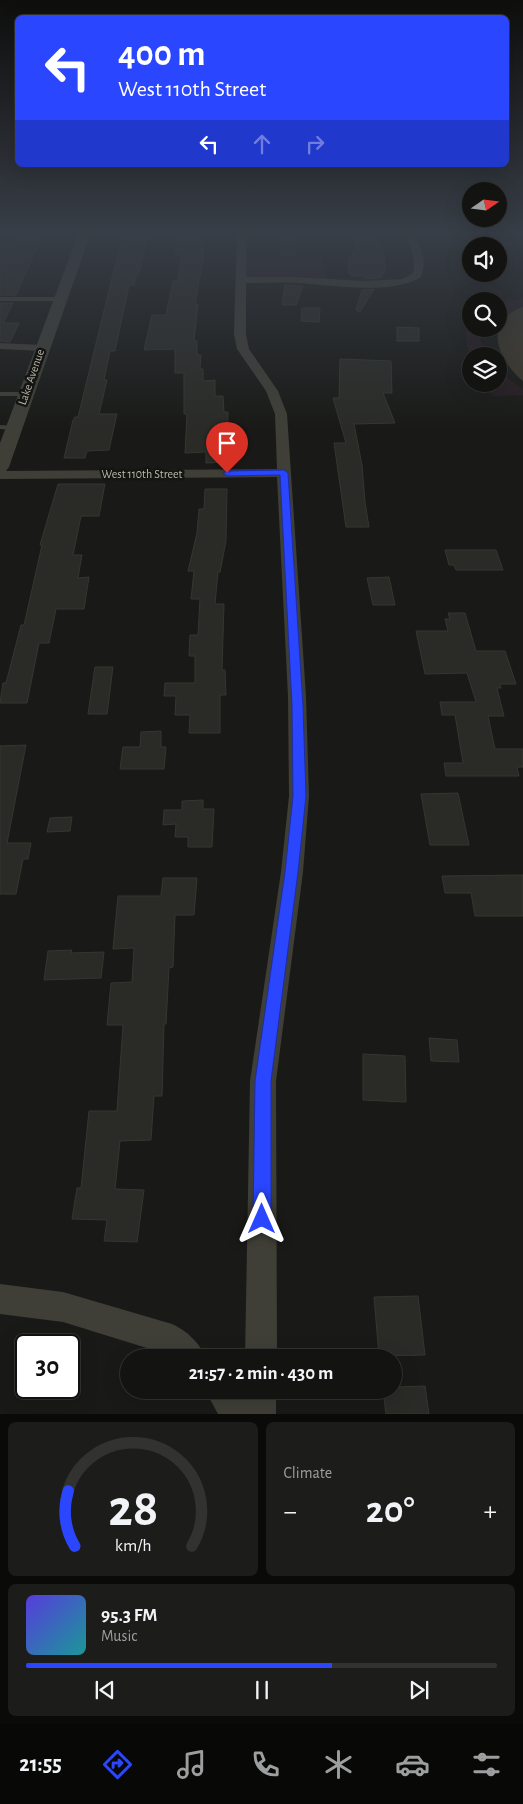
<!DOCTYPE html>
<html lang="en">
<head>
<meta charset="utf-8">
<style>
	:root { --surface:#131411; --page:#1c1d1a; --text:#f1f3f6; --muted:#9d9e9f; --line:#323331; --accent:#2a46ff }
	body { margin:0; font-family:"Alegreya Sans",sans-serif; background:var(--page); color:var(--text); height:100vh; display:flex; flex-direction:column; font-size:19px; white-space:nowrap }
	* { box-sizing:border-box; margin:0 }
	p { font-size:16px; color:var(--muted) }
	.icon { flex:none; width:28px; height:28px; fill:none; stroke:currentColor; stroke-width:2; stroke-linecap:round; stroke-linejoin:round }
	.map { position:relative; height:1414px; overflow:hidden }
	.sheet { display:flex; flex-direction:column; gap:8px; padding:8px; background:#0a0b09; flex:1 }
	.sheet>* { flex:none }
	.top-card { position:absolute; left:15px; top:15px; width:494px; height:152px; border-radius:8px; box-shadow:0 5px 20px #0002,0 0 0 1px var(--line); background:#2a46ff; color:#fff; overflow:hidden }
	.needle { width:32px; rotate:76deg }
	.tools { position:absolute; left:462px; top:182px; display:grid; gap:10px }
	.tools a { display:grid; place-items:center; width:45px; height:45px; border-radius:50%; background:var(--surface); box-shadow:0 5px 20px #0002,0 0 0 1px var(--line); font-size:25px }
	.speed { position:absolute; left:15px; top:1334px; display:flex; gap:10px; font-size:25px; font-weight:700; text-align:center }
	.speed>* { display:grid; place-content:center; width:65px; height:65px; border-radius:50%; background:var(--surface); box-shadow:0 5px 20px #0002,0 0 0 1px var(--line); line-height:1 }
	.speed .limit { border:2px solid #111; border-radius:8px; background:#fff; color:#111 }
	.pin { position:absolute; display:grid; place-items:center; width:42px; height:42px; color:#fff; margin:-51px -21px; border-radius:50% 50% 50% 0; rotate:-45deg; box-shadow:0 0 5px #0007 }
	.pin .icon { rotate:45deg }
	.me { position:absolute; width:55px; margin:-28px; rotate:0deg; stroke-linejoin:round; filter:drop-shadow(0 0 4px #0008) }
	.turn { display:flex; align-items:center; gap:18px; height:105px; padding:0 20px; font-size:22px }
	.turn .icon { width:65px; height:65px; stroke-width:2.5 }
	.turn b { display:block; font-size:35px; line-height:42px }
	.lanes { display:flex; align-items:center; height:48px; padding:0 20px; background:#0003; justify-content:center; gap:25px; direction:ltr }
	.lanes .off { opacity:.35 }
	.big { font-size:38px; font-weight:600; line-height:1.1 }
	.sheet .card { flex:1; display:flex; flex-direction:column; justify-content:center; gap:8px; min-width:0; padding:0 18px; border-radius:8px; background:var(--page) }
	.sheet .dial { align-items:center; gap:0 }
	.dial svg { height:130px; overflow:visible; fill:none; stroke:var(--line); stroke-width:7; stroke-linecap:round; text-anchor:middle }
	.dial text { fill:var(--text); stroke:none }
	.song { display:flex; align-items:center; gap:15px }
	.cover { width:60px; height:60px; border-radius:8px; background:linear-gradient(135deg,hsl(250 70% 55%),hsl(180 70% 35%)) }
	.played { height:5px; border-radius:2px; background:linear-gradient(90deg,var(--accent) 65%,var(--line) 65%) }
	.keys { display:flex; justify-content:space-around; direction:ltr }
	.heat { display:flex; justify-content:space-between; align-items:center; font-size:28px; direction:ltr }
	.sheet .tiles { flex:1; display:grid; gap:8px; grid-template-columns:1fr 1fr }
	.card:last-child { grid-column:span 2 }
	.trip { position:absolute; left:120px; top:1349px; width:282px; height:50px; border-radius:25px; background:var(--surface); box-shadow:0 5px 20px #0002,0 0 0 1px var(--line); font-weight:600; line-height:50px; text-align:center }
	.tabs { display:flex; height:80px; justify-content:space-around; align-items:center; background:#080807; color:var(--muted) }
	.tabs .icon { width:35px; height:35px }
	.tabs .on { color:var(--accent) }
	.tabs b { font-size:22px; color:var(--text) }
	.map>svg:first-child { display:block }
</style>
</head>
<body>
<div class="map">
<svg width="523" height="1414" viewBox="0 0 523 1414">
	<rect width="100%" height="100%" fill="#191a17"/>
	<path fill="#261d22" d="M 241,257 L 322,257 L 326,281 L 240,280 Z
		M 523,298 L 523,307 L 501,322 L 499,326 L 499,303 Z
		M 471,310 L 471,329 L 482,329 L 480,338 L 487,356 L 471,356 L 471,366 C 469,352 461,321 471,310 Z
		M 499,372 L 523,389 L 523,395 L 493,396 L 480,384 L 499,384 Z"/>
	<path fill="#3f392c" d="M 523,307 L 523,381 C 497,360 482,320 523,307 Z"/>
	<path fill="#2a2b27" stroke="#353631" d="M 189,232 L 203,232 L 203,259 L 195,304 L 198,304 L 194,341 L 197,341 L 197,355 L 201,355 L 200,369 L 203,369 L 203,381 L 215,380 L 215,396 L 223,396 L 224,412 L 228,412 L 227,462 L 206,463 L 206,452 L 185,453 L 187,414 L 184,414 L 184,373 L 175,373 L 175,349 L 144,350 L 152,315 L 166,315 L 173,281 L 178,281 L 182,254 L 175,254 L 179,236 L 189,236 Z
		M 351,232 L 376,232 L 384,252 L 385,271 L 380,278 L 365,279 L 365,276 L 351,276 L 352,273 L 348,273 L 349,257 L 352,257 L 352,251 L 358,251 Z
		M 125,234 L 148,236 L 139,273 L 137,273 L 134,285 L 129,285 L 115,351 L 110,351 L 104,380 L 107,380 L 99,414 L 117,414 L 109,450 L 87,451 L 85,458 L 64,458 L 73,420 L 75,417 L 78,417 L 115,266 Z
		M 20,238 L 41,238 L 16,295 L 0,295 L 0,242 L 18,242 Z
		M 280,239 L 294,239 L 295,255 L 280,255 Z
		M 285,285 L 303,286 L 296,305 L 282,305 Z
		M 374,289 L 360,312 L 356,310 L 362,290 Z
		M 0,303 L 13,303 L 3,323 L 19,323 L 10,342 L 0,341 Z
		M 302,308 L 320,308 L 319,322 L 301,321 Z
		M 397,327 L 419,328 L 419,341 L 397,341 Z
		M 340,359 L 391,361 L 392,393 L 383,393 L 395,423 L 354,424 L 362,465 L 365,502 L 369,527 L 346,527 L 334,443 L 346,443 L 333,398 L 339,398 Z
		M 58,484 L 105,484 L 99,516 L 81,516 L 73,555 L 82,555 L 78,578 L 89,577 L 84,609 L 56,609 L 49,643 L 39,643 L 27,703 L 0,703 L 3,683 L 6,683 L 21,625 L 24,625 L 42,545 L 40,545 Z
		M 205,489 L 227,489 L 226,541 L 220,572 L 218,572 L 215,604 L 224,604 L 222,670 L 225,670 L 226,695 L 220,695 L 220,733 L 189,733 L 190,715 L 175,715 L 176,696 L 164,696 L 165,683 L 195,683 L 195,656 L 189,656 L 190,635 L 198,635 L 200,599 L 191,599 L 194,571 L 188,571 L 197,533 L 199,509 L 204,509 Z
		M 445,550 L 496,550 L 503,570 L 456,570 L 454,565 L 449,565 Z
		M 389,577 L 395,605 L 373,605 L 367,578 Z
		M 448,613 L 465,613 L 476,651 L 505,651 L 516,684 L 500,684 L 501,688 L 497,688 L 504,716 L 488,716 L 495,749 L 523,749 L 523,767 L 517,767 L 519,776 L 446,776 L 444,763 L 463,763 L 455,715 L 442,715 L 440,702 L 476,702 L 467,673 L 425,674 L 416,631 L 448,631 L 445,619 L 450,619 Z
		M 95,667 L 113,667 L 107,714 L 88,714 Z
		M 161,731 L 161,747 L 166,747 L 164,769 L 120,769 L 123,747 L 140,747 L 141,732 Z
		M 26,745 L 7,843 L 31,843 L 28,859 L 23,859 L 16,894 L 0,894 L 0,746 Z
		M 458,793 L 469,845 L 430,845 L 421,794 Z
		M 203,800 L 203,809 L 214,809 L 212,847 L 188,847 L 188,837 L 175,837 L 176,824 L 163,825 L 164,810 L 182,810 L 182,801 Z
		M 72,817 L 70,831 L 47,832 L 50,818 Z
		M 523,875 L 523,916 L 475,916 L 471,893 L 445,893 L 442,876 Z
		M 163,878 L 197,878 L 194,915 L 175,915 L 173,967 L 169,968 L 166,1024 L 164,1024 L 162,1096 L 154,1096 L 151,1140 L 120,1141 L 115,1189 L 144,1190 L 137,1242 L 104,1241 L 107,1220 L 72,1219 L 77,1188 L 81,1188 L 89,1111 L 117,1111 L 123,1025 L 107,1025 L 111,983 L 132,982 L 134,948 L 113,949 L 118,896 L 161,896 Z
		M 72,950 L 71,953 L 104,952 L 101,978 L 44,980 L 48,951 Z
		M 429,1038 L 457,1040 L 459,1062 L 431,1061 Z
		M 363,1054 L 405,1056 L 406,1102 L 363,1100 Z
		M 418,1296 L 425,1355 L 379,1356 L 374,1297 Z
		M 425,1386 L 429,1414 L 386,1414 L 383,1390 L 394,1390 L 394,1387 Z"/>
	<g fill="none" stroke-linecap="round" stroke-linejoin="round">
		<path fill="#3f3f38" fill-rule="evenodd" d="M 0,297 L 60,297 L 63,299 L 60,301 L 0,301 Z
			M 0,392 L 26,392 L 29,394 L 26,396 L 0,396 Z
			M 0,425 L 14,426 L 18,428 L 14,430 L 0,429 Z"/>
		<path fill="#3f3f38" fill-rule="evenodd" d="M 237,232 L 247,232 L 246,277 L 292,277 L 365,281 L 402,279 L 412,274 L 414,269 L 413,254 L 404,232 L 414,232 C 420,247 429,263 420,278 C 387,295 333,285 297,283 C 280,282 263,283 246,283 L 246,334 L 249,349 L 278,391 L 287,414 L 306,696 L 309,796 L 303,872 L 276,1081 L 277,1358 L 245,1358 L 250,1081 L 281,872 L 289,796 L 288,696 L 277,477 L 0,479 L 0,471 L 277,469 L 275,414 L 266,391 L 237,349 L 234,334 Z
			M 0,343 L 42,345 L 48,348 L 42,351 L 0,349 Z
			M 0,1284 L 63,1292 L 172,1324 C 187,1331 199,1342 206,1358 L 167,1358 L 163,1353 L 63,1322 L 0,1314 Z
			M 205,1390 L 240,1390 L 244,1395 L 244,1390 L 276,1390 L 276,1414 L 218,1414 Z"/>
		<path fill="#3f3f38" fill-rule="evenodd" d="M 79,232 L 91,232 L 9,467 L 6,471 L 0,472 L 0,443 Z"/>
	</g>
	<linearGradient id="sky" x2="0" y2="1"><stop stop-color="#0e0e0d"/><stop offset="0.54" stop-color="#383e47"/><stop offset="1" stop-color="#383e47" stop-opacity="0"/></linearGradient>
	<rect width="523" height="430" fill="url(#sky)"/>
	<path fill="#2a46ff" stroke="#1b2ea6" d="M 284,470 L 288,473 L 303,706 L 306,796 L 298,872 L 271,1081 L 271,1219 L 268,1225 L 262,1228 L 256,1225 L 253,1219 L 255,1081 L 285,872 L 293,796 L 292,706 L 280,475 L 227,476 L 223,473 L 227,471 Z"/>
	<g text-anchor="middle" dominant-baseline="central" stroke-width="5" stroke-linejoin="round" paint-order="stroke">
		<g font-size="12" fill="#bbb9a8" stroke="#141512">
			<text transform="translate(31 377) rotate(-71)">Lake Avenue</text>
			<text x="142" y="474">West 110th Street</text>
		</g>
	</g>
</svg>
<div class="tools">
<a><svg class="needle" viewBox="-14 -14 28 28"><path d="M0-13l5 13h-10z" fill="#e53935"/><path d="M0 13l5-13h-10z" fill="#9d9e9f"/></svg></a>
<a><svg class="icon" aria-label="sound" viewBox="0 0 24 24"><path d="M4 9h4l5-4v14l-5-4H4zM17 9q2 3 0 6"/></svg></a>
<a><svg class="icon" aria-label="search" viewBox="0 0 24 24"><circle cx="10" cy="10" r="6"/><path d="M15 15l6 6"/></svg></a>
<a><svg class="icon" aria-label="layers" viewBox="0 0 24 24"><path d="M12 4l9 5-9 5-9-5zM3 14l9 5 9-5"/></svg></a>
</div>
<div class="speed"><div class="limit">30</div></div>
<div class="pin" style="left:227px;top:473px;background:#d93025"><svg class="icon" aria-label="arrive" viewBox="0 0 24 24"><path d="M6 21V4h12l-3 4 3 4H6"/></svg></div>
<svg class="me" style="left:262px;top:1219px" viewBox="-20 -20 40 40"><path d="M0-17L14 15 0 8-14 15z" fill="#2a46ff" stroke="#fff" stroke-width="4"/></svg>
<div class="trip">21:57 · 2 min · 430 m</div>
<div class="top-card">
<div class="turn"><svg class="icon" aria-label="left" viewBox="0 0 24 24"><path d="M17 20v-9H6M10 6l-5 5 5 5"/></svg><div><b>400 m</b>West 110th Street</div></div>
<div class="lanes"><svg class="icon" aria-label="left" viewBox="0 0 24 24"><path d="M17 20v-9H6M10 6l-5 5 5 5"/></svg><svg class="icon off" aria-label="ahead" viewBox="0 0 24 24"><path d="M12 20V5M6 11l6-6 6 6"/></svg><svg class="icon off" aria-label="right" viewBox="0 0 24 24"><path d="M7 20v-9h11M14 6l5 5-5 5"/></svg></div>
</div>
</div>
<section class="sheet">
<div class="tiles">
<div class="card dial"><svg viewBox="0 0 100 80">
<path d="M14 69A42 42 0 1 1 86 69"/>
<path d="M14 69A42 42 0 0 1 10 35" stroke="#2a46ff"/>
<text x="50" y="56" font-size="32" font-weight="700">28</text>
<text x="50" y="72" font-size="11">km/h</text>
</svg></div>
<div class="card"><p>Climate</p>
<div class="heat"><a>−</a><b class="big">20°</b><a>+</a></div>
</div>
<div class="card">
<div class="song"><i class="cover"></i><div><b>95.3 FM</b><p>Music</p></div></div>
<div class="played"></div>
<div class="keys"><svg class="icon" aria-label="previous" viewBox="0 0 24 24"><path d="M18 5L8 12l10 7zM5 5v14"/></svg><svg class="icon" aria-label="pause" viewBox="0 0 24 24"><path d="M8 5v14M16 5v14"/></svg><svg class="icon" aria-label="next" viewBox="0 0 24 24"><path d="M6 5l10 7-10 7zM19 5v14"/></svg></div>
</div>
</div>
</section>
<nav class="tabs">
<b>21:55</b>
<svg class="icon on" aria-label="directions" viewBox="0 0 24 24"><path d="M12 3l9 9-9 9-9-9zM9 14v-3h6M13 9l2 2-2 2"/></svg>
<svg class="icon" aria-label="music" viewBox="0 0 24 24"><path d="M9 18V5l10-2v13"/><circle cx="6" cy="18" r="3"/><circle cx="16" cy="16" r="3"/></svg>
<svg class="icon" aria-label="phone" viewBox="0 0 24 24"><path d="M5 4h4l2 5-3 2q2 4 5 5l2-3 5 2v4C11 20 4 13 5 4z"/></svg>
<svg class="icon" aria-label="climate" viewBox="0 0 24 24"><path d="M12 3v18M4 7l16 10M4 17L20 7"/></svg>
<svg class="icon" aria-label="car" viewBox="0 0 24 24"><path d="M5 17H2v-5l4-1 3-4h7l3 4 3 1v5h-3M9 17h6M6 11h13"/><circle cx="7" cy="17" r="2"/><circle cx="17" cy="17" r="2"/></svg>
<svg class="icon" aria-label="filters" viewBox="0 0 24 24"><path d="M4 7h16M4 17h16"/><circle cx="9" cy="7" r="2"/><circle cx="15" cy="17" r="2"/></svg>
</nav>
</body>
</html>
